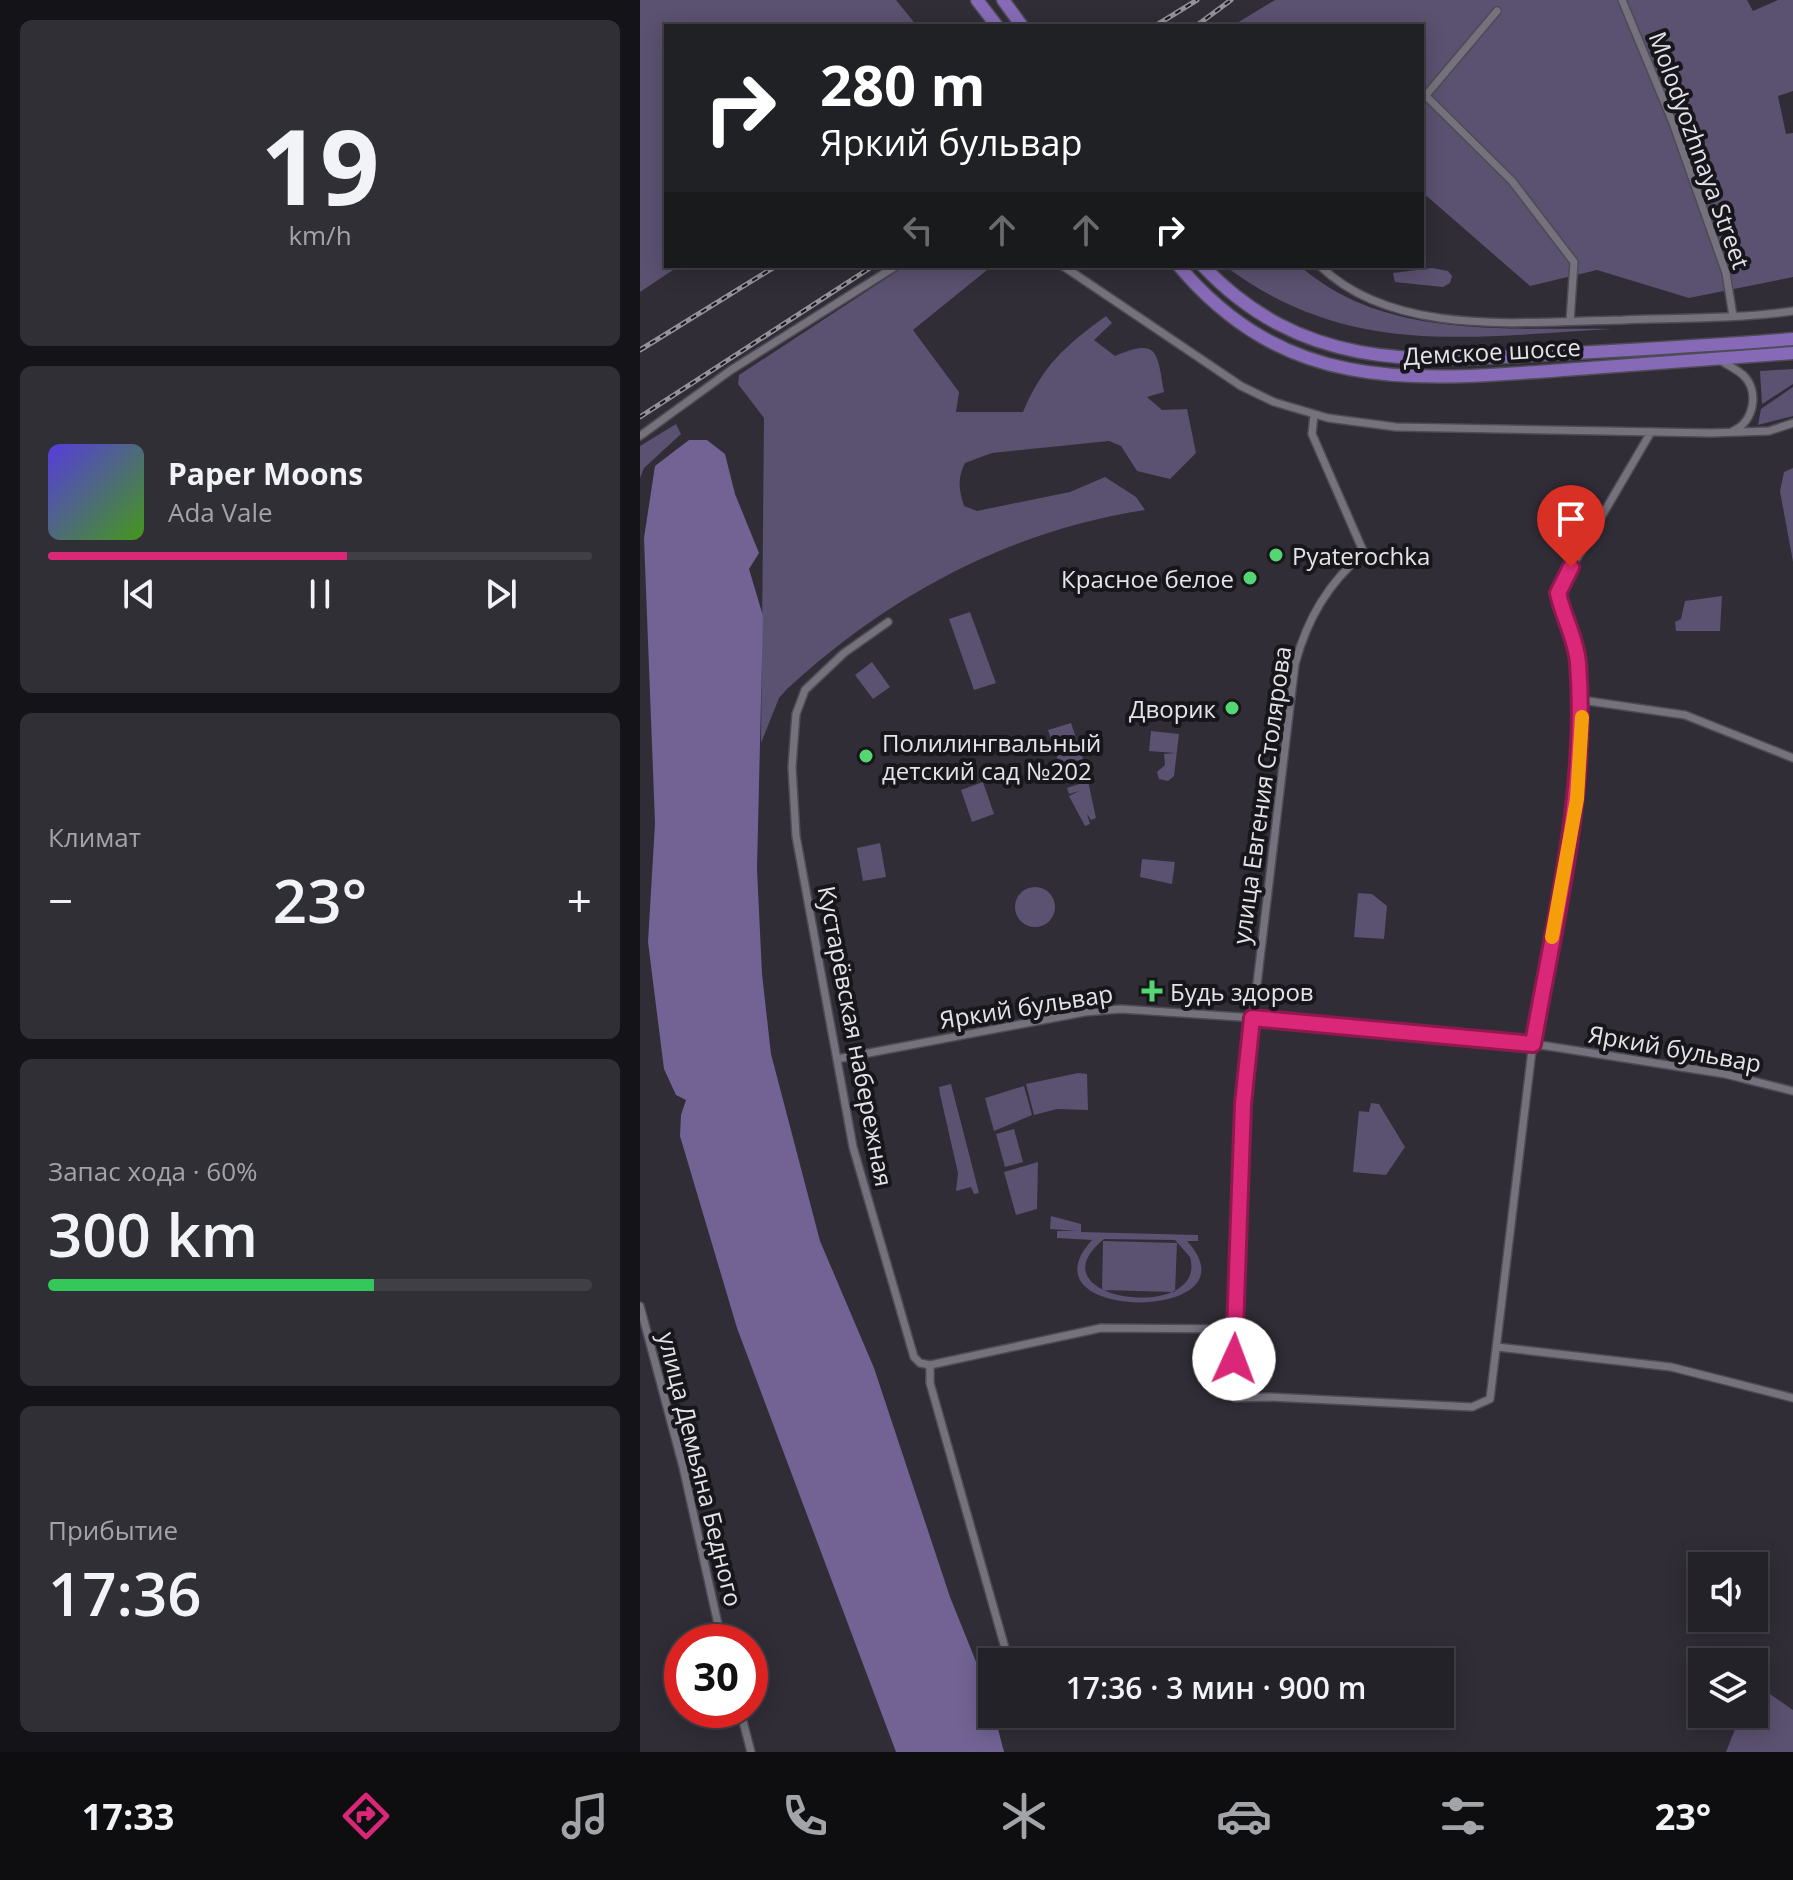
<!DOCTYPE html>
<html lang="ru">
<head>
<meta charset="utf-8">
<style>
	:root { --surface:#242229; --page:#302f35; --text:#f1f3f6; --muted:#a3a4a8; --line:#413f46; --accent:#db2777 }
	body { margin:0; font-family:"Open Sans",sans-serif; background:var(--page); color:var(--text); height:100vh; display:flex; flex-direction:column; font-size:30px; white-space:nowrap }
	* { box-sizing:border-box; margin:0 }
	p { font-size:26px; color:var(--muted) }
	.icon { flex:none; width:44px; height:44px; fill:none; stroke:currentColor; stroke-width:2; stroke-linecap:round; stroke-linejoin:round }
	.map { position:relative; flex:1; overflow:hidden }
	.side { display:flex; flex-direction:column; gap:20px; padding:20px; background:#141317; width:640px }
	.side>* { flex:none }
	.guide { position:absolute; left:24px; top:24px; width:760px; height:244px; border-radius:0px; box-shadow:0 4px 20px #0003,0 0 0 2px var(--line); background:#202124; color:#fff; overflow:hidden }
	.fabs { position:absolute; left:1048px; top:1552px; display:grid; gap:16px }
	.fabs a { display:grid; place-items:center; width:80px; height:80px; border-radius:0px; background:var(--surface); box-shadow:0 4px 20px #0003,0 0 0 2px var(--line); font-size:40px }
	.speed { position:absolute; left:24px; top:1624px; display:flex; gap:16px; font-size:40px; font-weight:700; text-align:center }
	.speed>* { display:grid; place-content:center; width:104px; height:104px; border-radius:50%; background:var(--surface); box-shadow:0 4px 20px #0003,0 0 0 2px var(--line); line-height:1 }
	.speed .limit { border:12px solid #d22; background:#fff; color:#111 }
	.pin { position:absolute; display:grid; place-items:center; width:68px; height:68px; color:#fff; margin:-82px -34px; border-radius:50% 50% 50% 0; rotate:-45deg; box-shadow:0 0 8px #0007 }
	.pin .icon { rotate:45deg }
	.me { position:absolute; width:88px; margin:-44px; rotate:2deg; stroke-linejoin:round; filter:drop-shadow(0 0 6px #0008) }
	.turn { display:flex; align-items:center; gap:28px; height:168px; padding:0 24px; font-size:36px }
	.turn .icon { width:104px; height:104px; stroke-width:2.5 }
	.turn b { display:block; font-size:56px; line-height:68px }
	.lanes { display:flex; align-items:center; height:76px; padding:0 24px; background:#0003; justify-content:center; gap:40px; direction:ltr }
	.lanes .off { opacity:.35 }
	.big { font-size:60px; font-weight:600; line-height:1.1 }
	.side .widget { flex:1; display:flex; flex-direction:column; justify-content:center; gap:12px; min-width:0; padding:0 28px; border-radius:12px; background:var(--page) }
	.side .dial { align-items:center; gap:0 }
	.dial b { font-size:104px; line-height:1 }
	.song { display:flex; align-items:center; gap:24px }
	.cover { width:96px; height:96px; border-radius:12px; background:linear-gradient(135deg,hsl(250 70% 55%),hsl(100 70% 35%)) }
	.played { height:8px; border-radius:4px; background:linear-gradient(90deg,var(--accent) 55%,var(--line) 55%) }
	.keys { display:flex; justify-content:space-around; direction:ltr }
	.heat { display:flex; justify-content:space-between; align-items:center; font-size:44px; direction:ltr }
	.charge { height:12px; border-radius:6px; background:linear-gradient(90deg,#34c759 60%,var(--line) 0) }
	.trip { position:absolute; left:338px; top:1648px; width:476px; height:80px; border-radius:0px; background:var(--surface); box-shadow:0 4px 20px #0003,0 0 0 2px var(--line); font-weight:600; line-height:80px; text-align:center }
	.menu { display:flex; height:128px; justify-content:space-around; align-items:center; background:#0e0e10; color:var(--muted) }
	.menu .icon { width:56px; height:56px }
	.menu .selected { color:var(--accent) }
	.menu b { font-size:36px; color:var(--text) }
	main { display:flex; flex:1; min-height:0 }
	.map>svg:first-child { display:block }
</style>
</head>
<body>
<main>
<section class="side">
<div class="widget dial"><b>19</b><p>km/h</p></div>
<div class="widget">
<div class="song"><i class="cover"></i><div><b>Paper Moons</b><p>Ada Vale</p></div></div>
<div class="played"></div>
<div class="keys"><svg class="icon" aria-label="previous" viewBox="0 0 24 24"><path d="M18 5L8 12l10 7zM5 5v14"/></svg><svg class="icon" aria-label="pause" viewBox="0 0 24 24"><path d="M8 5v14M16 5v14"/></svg><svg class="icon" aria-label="next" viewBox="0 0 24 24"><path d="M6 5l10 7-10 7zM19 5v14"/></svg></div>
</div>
<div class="widget"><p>Климат</p>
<div class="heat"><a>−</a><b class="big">23°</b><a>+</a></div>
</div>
<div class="widget"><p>Запас хода · 60%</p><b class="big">300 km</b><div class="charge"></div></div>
<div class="widget"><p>Прибытие</p><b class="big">17:36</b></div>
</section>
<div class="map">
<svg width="1153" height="1752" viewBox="0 0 1153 1752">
	<rect width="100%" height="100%" fill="#302d37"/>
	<path fill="#5b5170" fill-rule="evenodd" d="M 0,0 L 256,0 L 277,26 L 26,26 L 26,266 L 39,266 L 0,292 Z
		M 635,0 L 1107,0 L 1113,11 L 1138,0 L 1153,0 L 1153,91 L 1138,96 L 1146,134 L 1153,133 L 1153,277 L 1049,298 L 957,270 L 890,286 L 782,192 L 782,26 L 592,26 Z
		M 265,266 L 352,266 L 273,330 L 319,392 L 316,412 L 383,412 C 403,365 425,346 466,316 L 472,323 L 454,340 L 475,356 C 518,338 517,351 524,392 L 507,397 L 522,410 L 547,409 L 556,453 L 530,479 L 497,471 L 481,446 L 469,441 L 352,453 L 325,463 C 317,479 319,490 324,506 L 337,511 L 430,492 L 465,477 L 496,497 L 505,510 C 368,531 248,596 147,689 L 139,698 L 121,743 L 124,418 L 98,384 L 99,375 Z
		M 585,266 L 660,266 C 744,340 866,327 972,329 C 828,337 708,358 585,266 Z
		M 792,268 L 808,271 L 812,276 L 810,283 L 803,287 L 755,282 L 753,273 Z
		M 1153,369 L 1153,384 L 1122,404 L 1120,371 Z
		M 1153,387 L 1153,416 L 1118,425 L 1121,409 Z
		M 36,424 L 41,434 L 4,468 L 0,478 L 0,446 Z
		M 1153,468 L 1153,562 L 1140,491 L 1144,472 Z
		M 1082,596 L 1080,631 L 1036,631 L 1035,622 L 1041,619 L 1045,601 Z
		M 330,612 L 356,683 L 334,690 L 309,619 Z
		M 232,662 L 250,687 L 233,699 L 215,675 Z
		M 431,723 L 443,759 L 420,766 L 408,730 Z
		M 511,731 L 539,734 L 534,776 L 528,781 L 519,779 L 517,772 L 525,765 L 524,754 L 535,753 L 509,751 Z
		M 448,781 L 456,818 L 451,820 L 447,814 L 450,824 L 445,826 L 429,796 L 439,791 L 429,794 L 427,788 Z
		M 343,782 L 354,814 L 332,822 L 321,790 Z
		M 240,843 L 246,877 L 223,881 L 217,848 Z
		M 502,859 L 535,862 L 532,884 L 500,877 Z
		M375 907a20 20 0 1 1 40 0a20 20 0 1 1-40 0Z
		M 718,893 L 732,894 L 747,906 L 744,939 L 714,937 Z
		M 438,1073 L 447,1074 L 448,1110 L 417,1109 L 394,1115 L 386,1084 Z
		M 311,1084 L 339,1193 L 334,1194 L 331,1187 L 316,1191 L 318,1173 L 300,1094 L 299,1087 Z
		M 384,1086 L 392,1115 L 354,1131 L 345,1098 Z
		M 731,1103 L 739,1104 L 765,1147 L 746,1175 L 713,1172 L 719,1111 L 729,1112 Z
		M 374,1129 L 383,1162 L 365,1167 L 356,1134 Z
		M 398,1162 L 397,1209 L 376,1215 L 364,1172 Z
		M 411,1216 L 441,1224 L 441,1232 L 558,1235 L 558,1241 L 547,1241 C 622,1323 376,1323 452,1240 L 417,1238 L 417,1231 L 437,1231 L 410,1229 ZM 464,1239 L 535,1240 L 550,1257 C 569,1324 388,1301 464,1239 Z
		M 463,1241 L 537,1243 L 535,1292 L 462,1290 Z
		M 1114,1683 L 1153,1710 L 1153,1752 L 1086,1752 L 1101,1714 L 1114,1714 Z"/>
	<path fill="#726394" d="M 49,440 L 67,440 L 85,454 L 95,494 L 119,553 L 109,569 L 123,616 L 117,869 L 122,974 L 131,1054 L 180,1241 L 234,1368 L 310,1597 L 349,1694 L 364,1752 L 256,1752 L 97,1328 L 40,1136 L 41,1115 L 46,1100 L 36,1095 L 24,1069 L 8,942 L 15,823 L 4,538 L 15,466 Z"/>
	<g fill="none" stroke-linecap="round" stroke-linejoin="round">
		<defs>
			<path id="street" d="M 982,0 L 1033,123 L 1086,273 L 1093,316
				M 782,92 L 872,181 L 934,262 L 930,321
				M 787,94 L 857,11
				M 423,266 L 601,386 L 634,402 L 688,418 L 756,427 L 1071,433 L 1129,431 L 1153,423
				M 680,266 C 756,339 887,321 983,320 C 1039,318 1097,319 1153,311
				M 1080,360 C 1087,365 1096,369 1103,375 C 1120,391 1114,422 1093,431
				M 674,415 L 672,434 L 724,553 C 688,583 667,619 655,664 L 603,1102 L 595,1398 L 629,1397 L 832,1407 L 850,1399 L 892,1050 L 940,775 L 942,717 L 937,651 L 919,589 L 1011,432
				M 0,436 L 91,370 L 256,266
				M 248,622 L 204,653 L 165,690 L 156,714 L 152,767 L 156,836 L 213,1147 L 274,1357 L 280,1363 L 290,1365 L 290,1383 L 369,1662
				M 941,700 L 1045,715 L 1153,758
				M 197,1059 L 445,1012 L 481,1009 L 630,1019 L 907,1046 L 1085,1074 L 1153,1091
				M 0,1306 L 43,1467 L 82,1642
				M 857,1347 L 1031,1367 L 1153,1398
				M 290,1365 L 461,1328 L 596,1329
				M 100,1710 L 111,1752"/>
			<path id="primary" d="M 337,0 L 357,26
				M 363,0 L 382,26
				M 539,266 C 647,394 772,381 923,370 C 1000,364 1076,359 1153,353
				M 563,266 C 671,379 793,360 934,353 C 1007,349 1080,345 1153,339"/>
		</defs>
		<use href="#street" stroke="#4d4b53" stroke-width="10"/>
		<use href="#primary" stroke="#4d4b53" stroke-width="15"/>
		<use href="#street" stroke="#75727e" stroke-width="7"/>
		<use href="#primary" stroke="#866ab7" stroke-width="12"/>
		<defs>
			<path id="rail" d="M 515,26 L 557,0
				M 556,26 L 591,0
				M 0,350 L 136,266
				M 0,417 L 233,266"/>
		</defs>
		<use href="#rail" stroke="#949199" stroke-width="5"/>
		<use href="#rail" stroke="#17161b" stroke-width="2" stroke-dasharray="6" stroke-linecap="butt"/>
	</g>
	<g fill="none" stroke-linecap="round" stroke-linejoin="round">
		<defs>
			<path id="route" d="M 594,1359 L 603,1104 L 612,1018 L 893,1044 C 915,918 948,792 938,663 C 936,638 923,617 918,593 L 931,567"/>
		</defs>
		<use href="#route" stroke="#8e194d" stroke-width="20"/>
		<use href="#route" stroke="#db2777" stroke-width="14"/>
		<path stroke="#f59e0b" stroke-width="14" d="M 912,937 L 937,799 L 942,717"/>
	</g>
	<g fill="#55d672" stroke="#17161b" stroke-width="3">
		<circle cx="636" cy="555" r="8"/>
		<circle cx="610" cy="578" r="8"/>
		<circle cx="592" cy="708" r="8"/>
		<circle cx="226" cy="756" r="8"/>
		<path d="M508 979h8v8h8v8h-8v8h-8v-8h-8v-8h8z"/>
	</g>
	<g text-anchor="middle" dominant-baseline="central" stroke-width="8" stroke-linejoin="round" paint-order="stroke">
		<g font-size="24" fill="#e5e3ea" stroke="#17161b">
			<text transform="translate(1060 150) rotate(70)">Molodyozhnaya Street</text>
			<text transform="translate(852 351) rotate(-3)">Демское шоссе</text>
			<text transform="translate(621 795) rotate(-82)">улица Евгения Столярова</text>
			<text transform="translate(386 1006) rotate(-9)">Яркий бульвар</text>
			<text transform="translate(216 1036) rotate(79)">Кустарёвская набережная</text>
			<text transform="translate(1035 1048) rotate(10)">Яркий бульвар</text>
			<text transform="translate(61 1469) rotate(76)">улица Демьяна Бедного</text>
		</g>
		<g font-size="24" fill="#e5e3ea" stroke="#17161b" text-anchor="start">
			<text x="652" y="555">Pyaterochka</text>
			<text x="594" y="578" text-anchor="end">Красное белое</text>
			<text x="576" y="708" text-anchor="end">Дворик</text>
			<text x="242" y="742">Полилингвальный<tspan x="242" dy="28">детский сад №202</tspan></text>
			<text x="530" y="991">Будь здоров</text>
		</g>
	</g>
</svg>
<div class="fabs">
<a><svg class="icon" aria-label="sound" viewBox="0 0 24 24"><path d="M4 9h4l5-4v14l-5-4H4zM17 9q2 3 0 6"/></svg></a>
<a><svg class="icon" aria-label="layers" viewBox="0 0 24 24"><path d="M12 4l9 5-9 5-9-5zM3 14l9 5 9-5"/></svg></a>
</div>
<div class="speed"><div class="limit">30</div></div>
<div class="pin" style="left:931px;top:567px;background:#d93025"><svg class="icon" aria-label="arrive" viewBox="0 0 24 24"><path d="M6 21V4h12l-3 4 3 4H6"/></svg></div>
<svg class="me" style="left:594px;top:1359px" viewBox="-20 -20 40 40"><circle r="19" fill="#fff"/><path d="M0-13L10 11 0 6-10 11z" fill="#db2777"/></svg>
<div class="trip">17:36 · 3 мин · 900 m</div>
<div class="guide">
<div class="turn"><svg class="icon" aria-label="right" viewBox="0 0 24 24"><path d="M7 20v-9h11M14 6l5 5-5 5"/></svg><div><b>280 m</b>Яркий бульвар</div></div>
<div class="lanes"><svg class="icon off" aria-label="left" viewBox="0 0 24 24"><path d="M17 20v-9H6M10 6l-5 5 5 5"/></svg><svg class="icon off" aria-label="ahead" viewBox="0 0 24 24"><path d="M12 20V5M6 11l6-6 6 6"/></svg><svg class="icon off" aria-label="ahead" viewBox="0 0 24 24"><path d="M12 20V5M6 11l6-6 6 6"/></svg><svg class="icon" aria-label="right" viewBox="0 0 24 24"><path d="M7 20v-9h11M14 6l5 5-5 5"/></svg></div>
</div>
</div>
</main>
<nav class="menu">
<b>17:33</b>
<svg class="icon selected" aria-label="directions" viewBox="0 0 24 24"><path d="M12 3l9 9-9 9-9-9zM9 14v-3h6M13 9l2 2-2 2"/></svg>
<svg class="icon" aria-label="music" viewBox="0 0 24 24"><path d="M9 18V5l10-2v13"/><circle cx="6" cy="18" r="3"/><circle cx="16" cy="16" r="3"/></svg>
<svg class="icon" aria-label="phone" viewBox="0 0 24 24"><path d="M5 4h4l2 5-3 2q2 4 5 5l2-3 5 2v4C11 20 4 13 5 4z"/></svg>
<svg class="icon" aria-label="climate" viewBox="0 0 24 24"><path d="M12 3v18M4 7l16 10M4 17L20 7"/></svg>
<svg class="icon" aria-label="car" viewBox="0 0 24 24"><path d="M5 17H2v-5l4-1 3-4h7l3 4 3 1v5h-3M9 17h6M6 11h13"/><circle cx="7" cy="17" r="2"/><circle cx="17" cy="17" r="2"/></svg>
<svg class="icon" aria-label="filters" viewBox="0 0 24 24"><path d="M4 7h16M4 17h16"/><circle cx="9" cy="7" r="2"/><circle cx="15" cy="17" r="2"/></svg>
<b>23°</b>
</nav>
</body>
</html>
